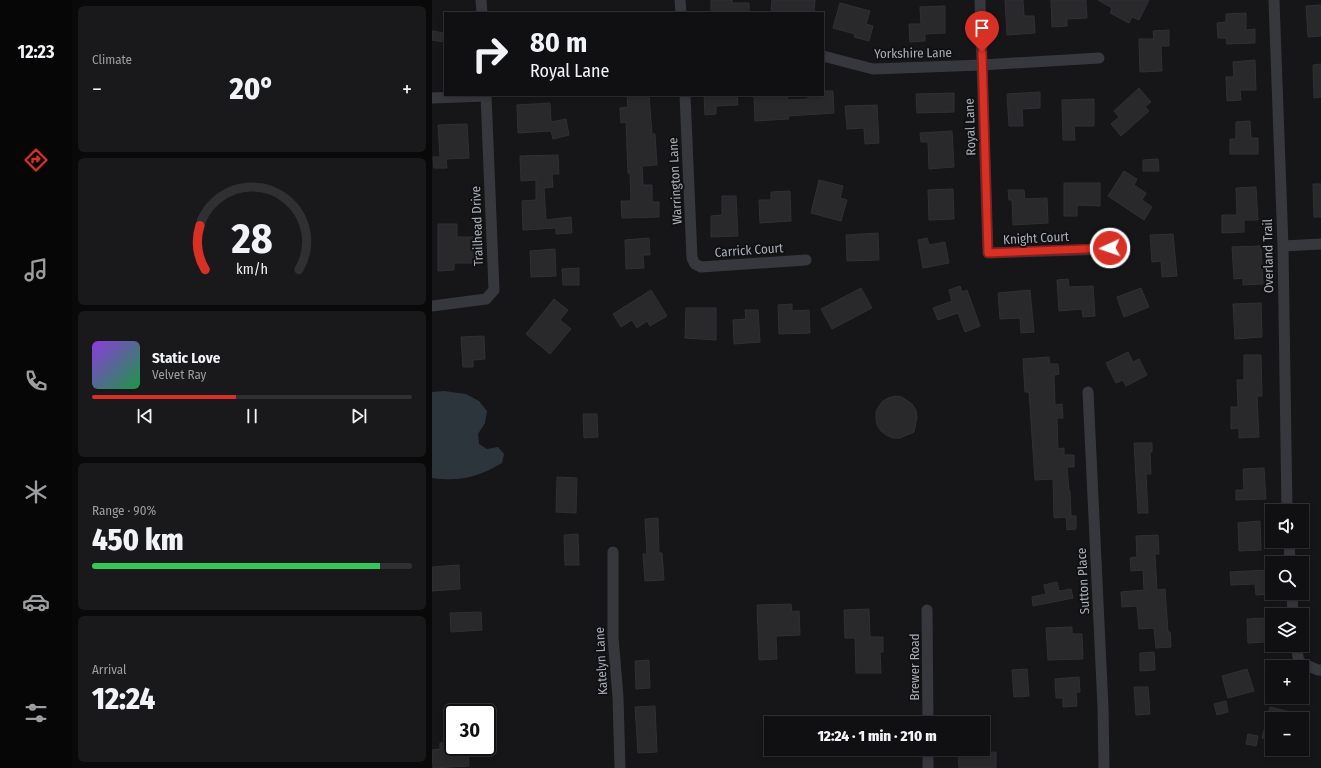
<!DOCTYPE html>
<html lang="en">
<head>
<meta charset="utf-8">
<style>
	:root { --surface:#101012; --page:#19191b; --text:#f1f3f6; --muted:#9c9d9f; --line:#303032; --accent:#d93025 }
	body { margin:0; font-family:"Fira Sans Condensed",sans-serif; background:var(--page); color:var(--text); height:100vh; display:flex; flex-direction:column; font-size:15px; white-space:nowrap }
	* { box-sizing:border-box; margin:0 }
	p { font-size:13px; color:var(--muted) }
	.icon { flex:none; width:22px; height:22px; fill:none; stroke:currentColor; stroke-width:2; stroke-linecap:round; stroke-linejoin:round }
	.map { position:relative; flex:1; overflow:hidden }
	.drawer { display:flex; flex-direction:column; gap:6px; padding:6px; background:#09090a; width:360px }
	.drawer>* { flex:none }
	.guide { position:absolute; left:12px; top:12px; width:380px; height:84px; border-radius:0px; box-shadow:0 2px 6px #0003,0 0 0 1px var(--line); background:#101012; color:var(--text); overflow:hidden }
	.buttons { position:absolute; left:833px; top:504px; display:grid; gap:8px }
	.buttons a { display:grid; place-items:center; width:44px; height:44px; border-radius:0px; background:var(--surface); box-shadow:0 2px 6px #0003,0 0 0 1px var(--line); font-size:20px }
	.speed { position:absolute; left:12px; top:704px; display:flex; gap:8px; font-size:20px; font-weight:700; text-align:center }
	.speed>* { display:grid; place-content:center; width:52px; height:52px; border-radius:50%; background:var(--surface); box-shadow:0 2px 6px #0003,0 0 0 1px var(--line); line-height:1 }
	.speed .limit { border:2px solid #111; border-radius:6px; background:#fff; color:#111 }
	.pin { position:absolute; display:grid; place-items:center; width:34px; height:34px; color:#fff; margin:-41px -17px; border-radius:50% 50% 50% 0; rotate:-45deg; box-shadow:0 0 4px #0007 }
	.pin .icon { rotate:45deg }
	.me { position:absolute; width:44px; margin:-22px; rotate:267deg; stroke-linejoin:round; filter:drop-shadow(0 0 3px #0008) }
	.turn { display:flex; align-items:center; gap:14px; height:84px; padding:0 20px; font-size:18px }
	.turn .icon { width:52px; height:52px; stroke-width:2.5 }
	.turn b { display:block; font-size:28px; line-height:34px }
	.big { font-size:30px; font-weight:800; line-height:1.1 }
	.drawer .widget { flex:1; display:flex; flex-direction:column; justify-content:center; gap:6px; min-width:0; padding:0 14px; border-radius:6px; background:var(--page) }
	.drawer .dial { align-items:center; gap:0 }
	.dial svg { height:104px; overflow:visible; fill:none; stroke:var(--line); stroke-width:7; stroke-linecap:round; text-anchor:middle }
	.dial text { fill:var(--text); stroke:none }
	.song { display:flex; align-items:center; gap:12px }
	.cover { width:48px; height:48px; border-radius:6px; background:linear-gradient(135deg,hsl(270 70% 55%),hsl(140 70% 35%)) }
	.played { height:4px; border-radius:2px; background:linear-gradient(90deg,var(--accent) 45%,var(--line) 45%) }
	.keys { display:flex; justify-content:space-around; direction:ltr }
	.heat { display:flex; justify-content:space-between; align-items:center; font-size:22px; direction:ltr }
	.charge { height:6px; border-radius:3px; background:linear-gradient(90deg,#34c759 90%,var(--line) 0) }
	.trip { position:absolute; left:332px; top:716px; width:226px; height:40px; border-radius:0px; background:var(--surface); box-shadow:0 2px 6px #0003,0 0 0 1px var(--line); font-weight:800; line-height:40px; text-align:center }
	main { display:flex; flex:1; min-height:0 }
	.tab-bar { display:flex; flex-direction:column; width:72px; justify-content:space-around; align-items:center; background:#060607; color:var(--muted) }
	.tab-bar .icon { width:28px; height:28px }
	.tab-bar .active { color:var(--accent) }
	.tab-bar b { font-size:18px; color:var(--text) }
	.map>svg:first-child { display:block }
</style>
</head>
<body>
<main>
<nav class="tab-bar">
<b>12:23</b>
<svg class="icon active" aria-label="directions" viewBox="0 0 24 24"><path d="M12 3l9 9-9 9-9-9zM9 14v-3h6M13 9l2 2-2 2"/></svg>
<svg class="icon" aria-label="music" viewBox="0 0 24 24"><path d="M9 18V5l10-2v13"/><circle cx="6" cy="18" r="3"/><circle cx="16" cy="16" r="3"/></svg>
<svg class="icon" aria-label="phone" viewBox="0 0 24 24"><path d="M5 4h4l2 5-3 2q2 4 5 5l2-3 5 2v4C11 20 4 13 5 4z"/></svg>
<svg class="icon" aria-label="climate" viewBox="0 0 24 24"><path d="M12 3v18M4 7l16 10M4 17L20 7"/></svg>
<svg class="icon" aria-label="car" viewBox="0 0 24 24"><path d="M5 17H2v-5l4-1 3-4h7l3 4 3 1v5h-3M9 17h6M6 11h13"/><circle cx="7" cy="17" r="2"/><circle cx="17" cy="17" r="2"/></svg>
<svg class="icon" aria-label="filters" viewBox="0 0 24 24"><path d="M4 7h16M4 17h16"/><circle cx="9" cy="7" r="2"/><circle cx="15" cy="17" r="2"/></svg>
</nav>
<section class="drawer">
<div class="widget"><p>Climate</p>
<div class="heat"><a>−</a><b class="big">20°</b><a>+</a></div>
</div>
<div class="widget dial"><svg viewBox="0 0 100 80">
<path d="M14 69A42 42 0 1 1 86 69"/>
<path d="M14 69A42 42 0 0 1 10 35" stroke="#d93025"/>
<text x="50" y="56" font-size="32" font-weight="700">28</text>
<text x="50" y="72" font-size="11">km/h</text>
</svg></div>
<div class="widget">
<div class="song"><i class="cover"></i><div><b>Static Love</b><p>Velvet Ray</p></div></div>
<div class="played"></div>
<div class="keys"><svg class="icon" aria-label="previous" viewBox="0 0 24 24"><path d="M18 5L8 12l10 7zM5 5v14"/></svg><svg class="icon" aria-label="pause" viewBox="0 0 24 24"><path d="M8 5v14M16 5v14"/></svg><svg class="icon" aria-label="next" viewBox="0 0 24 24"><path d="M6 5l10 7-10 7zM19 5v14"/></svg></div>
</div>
<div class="widget"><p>Range · 90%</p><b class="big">450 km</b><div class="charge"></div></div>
<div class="widget"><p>Arrival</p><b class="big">12:24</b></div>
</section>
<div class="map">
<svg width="889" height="768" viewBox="0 0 889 768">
	<rect width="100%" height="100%" fill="#161618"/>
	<path fill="#2c353c" d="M 12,391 L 34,394 L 47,401 L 55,411 L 53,423 L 46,434 L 47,444 L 55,449 L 66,447 L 72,454 L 70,463 C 46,477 28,482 0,478 L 0,392 Z"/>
	<path fill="#29292c" stroke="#303034" d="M 279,0 L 300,0 L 300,3 L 317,3 L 317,13 L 279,13 Z
		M 340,0 L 383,0 L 382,13 L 346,13 L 346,11 L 339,10 Z
		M 573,0 L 591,0 L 592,16 L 602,16 L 603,33 L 575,35 Z
		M 619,0 L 654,0 L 655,18 L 635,19 L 635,26 L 620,27 Z
		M 666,0 L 717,0 L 707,20 L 700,17 L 697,23 L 678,13 L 680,8 Z
		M 408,3 L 438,11 L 434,24 L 441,26 L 437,41 L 422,37 L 423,34 L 401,28 Z
		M 889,5 L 889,36 L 876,37 L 874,6 Z
		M 513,6 L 513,33 L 493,34 L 493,41 L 478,42 L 477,24 L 489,24 L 488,7 Z
		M 814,13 L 814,30 L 823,29 L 823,43 L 795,44 L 794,38 L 786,38 L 785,23 L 794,22 L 794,14 Z
		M 737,30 L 737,46 L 729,46 L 730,71 L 708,72 L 707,39 L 722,39 L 721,31 Z
		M 0,31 L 13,33 L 12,42 L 0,40 Z
		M 823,60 L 824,90 L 808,90 L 809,100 L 795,101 L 794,77 L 802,77 L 801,62 Z
		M 889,64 L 889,97 L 882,98 L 881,65 Z
		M 707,88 L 719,102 L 713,107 L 717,111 L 689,136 L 679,124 L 687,117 L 682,111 Z
		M 391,91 L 401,91 L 402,113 L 356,116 L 357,119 L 323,121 L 322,95 L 355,95 L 356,100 L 376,99 L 376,95 L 391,95 Z
		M 608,92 L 608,108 L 590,109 L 591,126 L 577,126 L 575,94 Z
		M 522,93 L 522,112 L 485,113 L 484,94 Z
		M 195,95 L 217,95 L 220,134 L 223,134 L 225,165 L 210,166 L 211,185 L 220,185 L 220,202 L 227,202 L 227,217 L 190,218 L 189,201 L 199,201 L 198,173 L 196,173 L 194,122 L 189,123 L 188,108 L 196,107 Z
		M 272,95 L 305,95 L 306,105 L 284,106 L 284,114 L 273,115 Z
		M 662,99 L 662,126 L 642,126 L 643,140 L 631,140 L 630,100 Z
		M 118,103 L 119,122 L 134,119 L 137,135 L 121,139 L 119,131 L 86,133 L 85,105 Z
		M 445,105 L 447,143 L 433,144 L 432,128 L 415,129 L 413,106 Z
		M 818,121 L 819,138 L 826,138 L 826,154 L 798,154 L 798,139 L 804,139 L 804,122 Z
		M 35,124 L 37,158 L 14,159 L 15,168 L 2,168 L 1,157 L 8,157 L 6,125 Z
		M 520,131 L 522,167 L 497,169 L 496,142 L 489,142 L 488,133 Z
		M 126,155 L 127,174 L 120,174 L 121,187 L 112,188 L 114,220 L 139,217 L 140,233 L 124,234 L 124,228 L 91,230 L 90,201 L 104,200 L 104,180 L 89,181 L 88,156 Z
		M 726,159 L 727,171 L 711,171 L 711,160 Z
		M 692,171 L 705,179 L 702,185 L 714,193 L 710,200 L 720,207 L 712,220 L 676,196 Z
		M 387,180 L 411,186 L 408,198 L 415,200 L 409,221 L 379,213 Z
		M 632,183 L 668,183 L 668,206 L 645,205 L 645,216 L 632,216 Z
		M 881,184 L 889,184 L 889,217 L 882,217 Z
		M 824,187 L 826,220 L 812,220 L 812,232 L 790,233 L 790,215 L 805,215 L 804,188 Z
		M 521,189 L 522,219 L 497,220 L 496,190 Z
		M 576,190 L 592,190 L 593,199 L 615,198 L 616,223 L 581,225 L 580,200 L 577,200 Z
		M 358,191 L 359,221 L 328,223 L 327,200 L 339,200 L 339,192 Z
		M 290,196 L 304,196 L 306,236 L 279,237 L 279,216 L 290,215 Z
		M 6,224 L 25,224 L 25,237 L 42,237 L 42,263 L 22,263 L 22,270 L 6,271 Z
		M 446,233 L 447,260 L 415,261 L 414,235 Z
		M 741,234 L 745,276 L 730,277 L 729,261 L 720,262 L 718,235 Z
		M 217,238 L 218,255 L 211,255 L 212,268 L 194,269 L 193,240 Z
		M 495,238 L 497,245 L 513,242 L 517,263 L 491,268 L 486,240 Z
		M 829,246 L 831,284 L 811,285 L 811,278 L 802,279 L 800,247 Z
		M 123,249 L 124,276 L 99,277 L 98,251 Z
		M 147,268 L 147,285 L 131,285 L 130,269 Z
		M 636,279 L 637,287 L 661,286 L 663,316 L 651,317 L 650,309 L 627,311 L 625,280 Z
		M 528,286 L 530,292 L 535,290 L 548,326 L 533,332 L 526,313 L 506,320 L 501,308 L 520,301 L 517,290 Z
		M 429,288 L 440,308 L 400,329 L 389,309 Z
		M 709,288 L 717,307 L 692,317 L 685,297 Z
		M 219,290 L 235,316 L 218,326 L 215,321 L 205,328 L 200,320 L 189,327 L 181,314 Z
		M 598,290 L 602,332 L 589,333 L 588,318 L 568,319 L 566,293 Z
		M 122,299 L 136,310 L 128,320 L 139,329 L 118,354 L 94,334 Z
		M 829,303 L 830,337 L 803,339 L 801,304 Z
		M 360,304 L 360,311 L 377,310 L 378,333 L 347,334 L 346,305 Z
		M 254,308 L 284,308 L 284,340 L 253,338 Z
		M 313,310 L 326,310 L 328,342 L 302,344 L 301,320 L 314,319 Z
		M 52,336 L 53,359 L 41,360 L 41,367 L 31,367 L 29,337 Z
		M 696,352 L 701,362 L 707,359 L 715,375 L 694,386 L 691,380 L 684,383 L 674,363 Z
		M 812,355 L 829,355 L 830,396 L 825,396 L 827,437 L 807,438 L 807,428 L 799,429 L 799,407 L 806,407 L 805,380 L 812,380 Z
		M 617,357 L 618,364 L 626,364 L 627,374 L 622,375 L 623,405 L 630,404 L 631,418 L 625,418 L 626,449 L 632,448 L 632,455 L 642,455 L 642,467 L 635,467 L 637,491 L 638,491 L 639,516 L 644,516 L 644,529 L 635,530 L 634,517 L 622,518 L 621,479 L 603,480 L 597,392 L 593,392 L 591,359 Z
		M 463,396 L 470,397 L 480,404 L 484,410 L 485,417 L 482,432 L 468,438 L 461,438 L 454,435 L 449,431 L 445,425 L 444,419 L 444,412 L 447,406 L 451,401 L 456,398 Z
		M 151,414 L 165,414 L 166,437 L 152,438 Z
		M 702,443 L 720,443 L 720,452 L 718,452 L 719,474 L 714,474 L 716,513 L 706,513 Z
		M 832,468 L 834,499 L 804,500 L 804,490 L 812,490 L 811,469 Z
		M 125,477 L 145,478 L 144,513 L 124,512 Z
		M 226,518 L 227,553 L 230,553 L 232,580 L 213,581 L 211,554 L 215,554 L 213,519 Z
		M 828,521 L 829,550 L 807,551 L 806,523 Z
		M 146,534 L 147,565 L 133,565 L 132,535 Z
		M 726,535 L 727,554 L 723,554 L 725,590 L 733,589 L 736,632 L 738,632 L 739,647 L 724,648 L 722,628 L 707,629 L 705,606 L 690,607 L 689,592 L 712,590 L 711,570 L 699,571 L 698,558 L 705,557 L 704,536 Z
		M 27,565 L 28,589 L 0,591 L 0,567 Z
		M 836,570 L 838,594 L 824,595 L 823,584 L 799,585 L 798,572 Z
		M 625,582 L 627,591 L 639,589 L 641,598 L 601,606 L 600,597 L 614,594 L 612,585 Z
		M 359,604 L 360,612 L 367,611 L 368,635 L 344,636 L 345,659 L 327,660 L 325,605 Z
		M 437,609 L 438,637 L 451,637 L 451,652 L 448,652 L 449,673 L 424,673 L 423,638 L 413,638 L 412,610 Z
		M 49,612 L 50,630 L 19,632 L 18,613 Z
		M 832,618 L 833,642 L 816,643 L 815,619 Z
		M 640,627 L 640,634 L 650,634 L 651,659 L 616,660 L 614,628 Z
		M 722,652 L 723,670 L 708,671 L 708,653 Z
		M 217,660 L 218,688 L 204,689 L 203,661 Z
		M 595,669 L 597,696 L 582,697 L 580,670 Z
		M 815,669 L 822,691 L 796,698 L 790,676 Z
		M 647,677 L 648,692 L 644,692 L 645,706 L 631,707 L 631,698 L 624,698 L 623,679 Z
		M 702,687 L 716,687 L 718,714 L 704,715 Z
		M 794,701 L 796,712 L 785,715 L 782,704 Z
		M 223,706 L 225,752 L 206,753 L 203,707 Z
		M 838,707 L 874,716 L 873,719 L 840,719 L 840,740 L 830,738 Z
		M 816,734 L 826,736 L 824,746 L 814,744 Z
		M 21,742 L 21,747 L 36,747 L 37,766 L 1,768 L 0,750 L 8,749 L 8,743 Z
		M 564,752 L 564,768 L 527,768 L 526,754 Z"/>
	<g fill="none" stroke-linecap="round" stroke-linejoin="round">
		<path stroke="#37383d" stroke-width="11" d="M 49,0 L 50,13
			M 248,0 L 249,13
			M 548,0 L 556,253 L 678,249
			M 842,0 L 851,246 L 855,511
			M 391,56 L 441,69 L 550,65 L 667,58
			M 253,95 L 260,258 L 263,264 L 269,267 L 374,260
			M 0,98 L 54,96
			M 851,246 L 889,244
			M 0,306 L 54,299 L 62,290 L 54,95
			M 656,392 L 671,707 L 672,768
			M 857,541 L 858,563
			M 181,552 L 181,637 L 186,697 L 188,768
			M 860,593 L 861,615
			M 495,610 L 496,723
			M 864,645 L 867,662 L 886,670 L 889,670
			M 496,749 L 496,768"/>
	</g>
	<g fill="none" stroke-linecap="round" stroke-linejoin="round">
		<defs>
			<path id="route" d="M 550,52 L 556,253 L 678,248"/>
		</defs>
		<use href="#route" stroke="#8d1f18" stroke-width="10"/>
		<use href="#route" stroke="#d93025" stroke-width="7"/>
	</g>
	<g text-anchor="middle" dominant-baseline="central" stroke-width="4" stroke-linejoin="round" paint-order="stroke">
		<g font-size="13" fill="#a8adb8" stroke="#111113">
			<text transform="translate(481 53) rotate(-1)">Yorkshire Lane</text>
			<text transform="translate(538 127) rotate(-92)">Royal Lane</text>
			<text transform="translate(243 181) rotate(-93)">Warrington Lane</text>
			<text transform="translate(45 226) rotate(-92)">Trailhead Drive</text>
			<text transform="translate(604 238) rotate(-3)">Knight Court</text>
			<text transform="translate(317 250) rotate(-4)">Carrick Court</text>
			<text transform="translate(836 256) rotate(-91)">Overland Trail</text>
			<text transform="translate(651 581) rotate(-93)">Sutton Place</text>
			<text transform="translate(169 661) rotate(-93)">Katelyn Lane</text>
			<text transform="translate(482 667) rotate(-90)">Brewer Road</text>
		</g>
	</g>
</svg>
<div class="buttons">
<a><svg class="icon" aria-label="sound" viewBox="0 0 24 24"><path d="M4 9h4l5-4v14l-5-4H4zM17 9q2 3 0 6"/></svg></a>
<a><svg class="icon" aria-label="search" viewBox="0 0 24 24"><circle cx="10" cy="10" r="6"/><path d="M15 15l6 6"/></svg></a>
<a><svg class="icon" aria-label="layers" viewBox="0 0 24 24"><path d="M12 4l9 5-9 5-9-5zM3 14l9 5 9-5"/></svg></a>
<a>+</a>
<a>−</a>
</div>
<div class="speed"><div class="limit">30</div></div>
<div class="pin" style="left:550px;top:52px;background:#d93025"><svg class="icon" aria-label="arrive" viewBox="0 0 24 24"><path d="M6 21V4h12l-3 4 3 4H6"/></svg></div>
<svg class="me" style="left:678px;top:248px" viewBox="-20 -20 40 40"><circle r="17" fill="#d93025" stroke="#fff" stroke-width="3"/><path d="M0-11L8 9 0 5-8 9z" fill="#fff"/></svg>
<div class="trip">12:24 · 1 min · 210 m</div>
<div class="guide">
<div class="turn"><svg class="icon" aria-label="right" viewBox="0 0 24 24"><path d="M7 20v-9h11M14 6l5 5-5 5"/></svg><div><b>80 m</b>Royal Lane</div></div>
</div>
</div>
</main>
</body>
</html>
